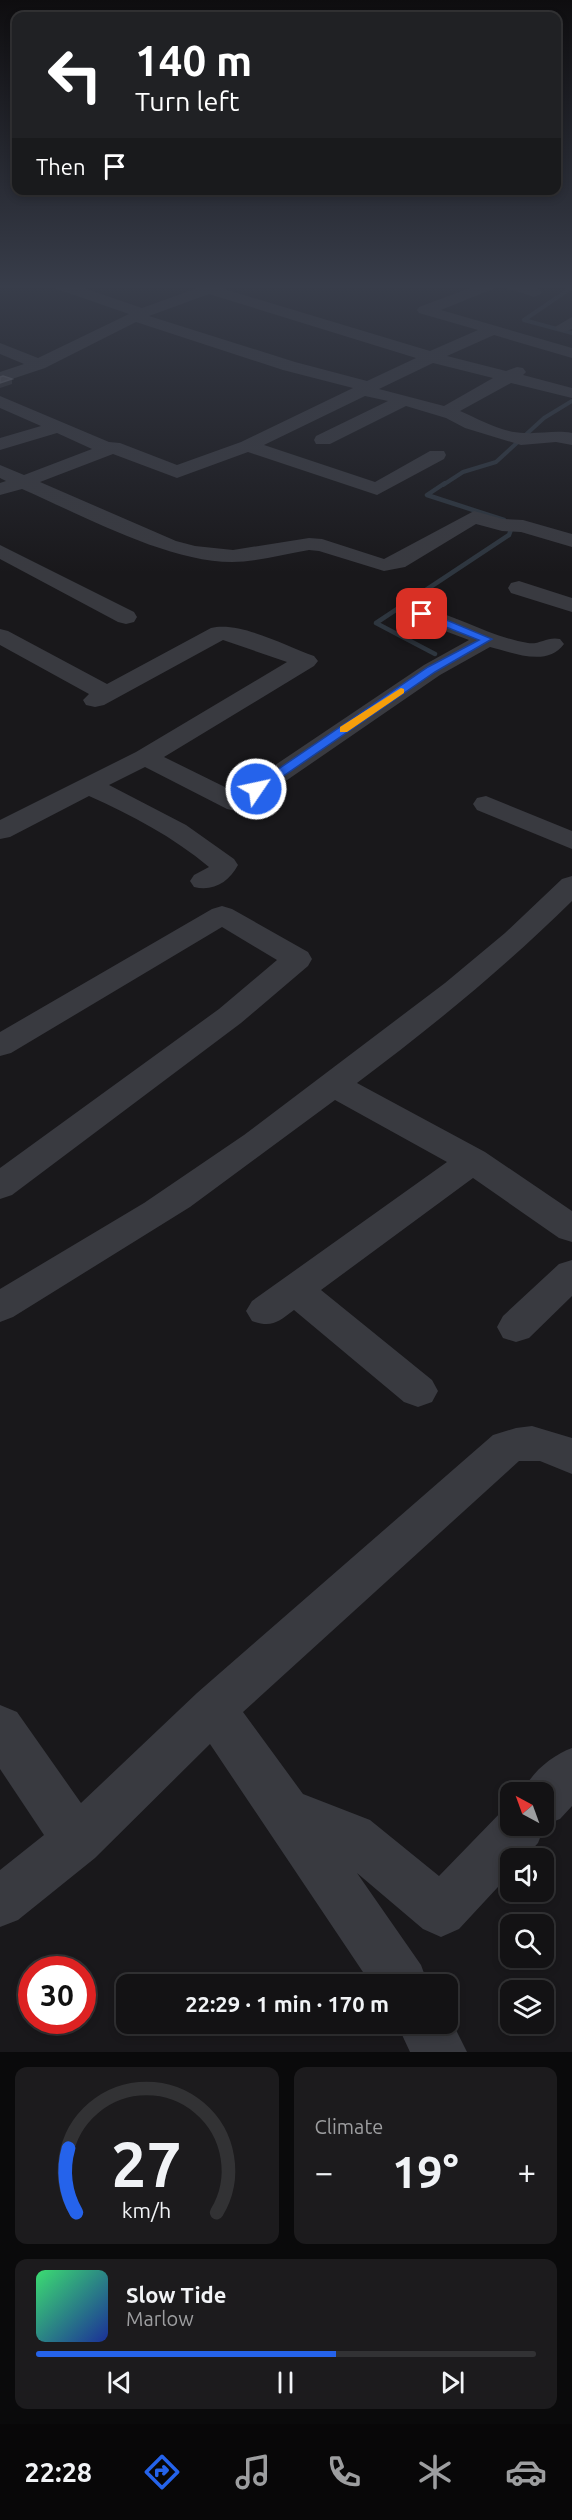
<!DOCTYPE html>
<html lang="en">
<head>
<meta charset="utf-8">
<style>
	:root { --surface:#131214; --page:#1c1b1d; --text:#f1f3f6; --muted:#9d9ea0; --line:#323234; --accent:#2563eb }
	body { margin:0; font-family:Ubuntu,sans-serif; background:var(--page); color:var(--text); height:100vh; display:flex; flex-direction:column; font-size:22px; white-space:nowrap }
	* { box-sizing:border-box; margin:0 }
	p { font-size:20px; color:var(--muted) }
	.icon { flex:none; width:33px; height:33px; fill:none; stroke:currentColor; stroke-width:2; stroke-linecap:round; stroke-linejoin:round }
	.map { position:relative; height:2052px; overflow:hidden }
	.details { display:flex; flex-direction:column; gap:15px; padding:15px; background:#0a0a0b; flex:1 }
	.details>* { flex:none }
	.top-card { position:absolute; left:12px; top:12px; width:549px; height:183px; border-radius:12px; box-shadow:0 3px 9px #0003,0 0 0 2px var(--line); background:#202124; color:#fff; overflow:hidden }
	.needle { width:39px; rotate:319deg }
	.fabs { position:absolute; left:500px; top:1782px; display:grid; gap:12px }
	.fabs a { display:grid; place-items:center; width:54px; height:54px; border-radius:12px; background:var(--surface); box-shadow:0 3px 9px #0003,0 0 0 2px var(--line); font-size:30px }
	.speed { position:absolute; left:18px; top:1956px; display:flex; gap:12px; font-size:30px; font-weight:700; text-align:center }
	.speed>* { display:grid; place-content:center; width:78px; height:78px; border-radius:50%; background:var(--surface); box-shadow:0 3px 9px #0003,0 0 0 2px var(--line); line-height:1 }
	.speed .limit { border:9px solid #d22; background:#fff; color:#111 }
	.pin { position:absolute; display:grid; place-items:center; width:51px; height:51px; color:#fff; margin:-26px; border-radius:12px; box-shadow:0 3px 9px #0006 }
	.me { position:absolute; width:66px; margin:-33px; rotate:56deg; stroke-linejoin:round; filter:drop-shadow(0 0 4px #0008) }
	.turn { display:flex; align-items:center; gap:21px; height:126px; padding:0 24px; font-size:27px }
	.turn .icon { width:78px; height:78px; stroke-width:2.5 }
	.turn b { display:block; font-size:42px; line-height:51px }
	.then { display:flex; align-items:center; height:57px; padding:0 24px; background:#0003; gap:12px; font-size:22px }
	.big { font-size:45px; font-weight:600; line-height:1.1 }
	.details .widget { flex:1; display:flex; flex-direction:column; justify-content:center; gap:9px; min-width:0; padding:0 21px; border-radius:12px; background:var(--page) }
	.details .dial { align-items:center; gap:0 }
	.dial svg { height:156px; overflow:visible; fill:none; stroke:var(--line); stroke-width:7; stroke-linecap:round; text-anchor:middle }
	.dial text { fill:var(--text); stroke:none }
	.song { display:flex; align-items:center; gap:18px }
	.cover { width:72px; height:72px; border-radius:9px; background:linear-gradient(135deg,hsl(140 70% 55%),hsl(230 70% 35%)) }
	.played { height:6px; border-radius:3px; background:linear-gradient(90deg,var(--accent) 60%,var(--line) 60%) }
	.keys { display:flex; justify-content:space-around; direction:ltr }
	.heat { display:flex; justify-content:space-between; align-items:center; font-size:33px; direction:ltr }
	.details .tiles { flex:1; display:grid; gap:15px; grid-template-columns:1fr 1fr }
	.widget:last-child { grid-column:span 2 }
	.trip { position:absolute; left:116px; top:1974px; width:342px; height:60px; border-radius:12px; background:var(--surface); box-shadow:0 3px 9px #0003,0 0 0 2px var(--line); font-weight:600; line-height:60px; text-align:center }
	.tabs { display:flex; height:96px; justify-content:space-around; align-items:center; background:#080708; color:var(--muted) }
	.tabs .icon { width:42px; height:42px }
	.tabs .active { color:var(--accent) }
	.tabs b { font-size:27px; color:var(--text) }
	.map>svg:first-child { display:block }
</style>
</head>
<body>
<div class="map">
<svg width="572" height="2052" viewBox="0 0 572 2052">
	<rect width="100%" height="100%" fill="#19181b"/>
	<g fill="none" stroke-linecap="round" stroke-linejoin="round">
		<path stroke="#2e363f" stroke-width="4" d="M 561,285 L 571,288 L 524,320 L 572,333
			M 443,485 L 463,472 L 496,462 L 544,418 L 572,401"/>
		<path stroke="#2e363f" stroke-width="4.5" d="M 445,483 L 427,495 L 504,520
			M 435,654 L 376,623 L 509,535 L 513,524"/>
		<path fill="#393a40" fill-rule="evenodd" d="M 52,285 L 75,285 L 142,308 L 203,286 L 228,285 L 224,289 L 430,351 L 478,330 L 419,313 L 417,310 L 419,307 L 478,285 L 526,285 L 539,289 L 542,292 L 539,295 L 534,297 L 500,286 L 441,310 L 572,348 L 572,358 L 494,335 L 447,356 L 506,371 L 517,367 L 523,368 L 526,372 L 523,375 L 572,388 L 572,398 L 511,383 L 460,411 C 479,419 502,433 524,433 C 541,434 555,430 572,433 L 572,445 L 556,442 L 521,445 L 465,428 L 446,418 L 406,406 L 330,444 L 316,444 L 314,440 L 316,436 L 388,401 L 365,396 L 264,445 L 375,482 L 430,451 L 444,451 L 446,455 L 444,459 L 377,495 L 248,452 L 177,478 L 113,454 L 40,482 L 176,541 L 195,546 L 233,550 L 309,538 L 322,539 L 384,559 L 474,511 L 503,519 L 523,520 L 572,534 L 572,547 L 521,532 L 502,531 L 476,524 L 405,567 L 384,571 L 319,551 L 309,550 C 284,554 257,562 232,562 C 167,562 82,515 22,489 L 0,495 L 0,483 L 6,481 L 0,478 L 0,465 L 24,475 L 92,449 L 57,433 L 0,450 L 0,438 L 41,426 L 0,408 L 0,396 L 109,442 L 120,443 L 177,465 L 241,442 L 353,388 L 283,370 L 136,322 L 45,368 L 0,383 L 0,372 L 24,364 L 0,354 L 0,343 L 38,358 L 129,314 L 54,288 ZM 209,294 L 416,358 L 367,381 L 295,362 L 149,316 ZM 433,363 L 493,378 L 444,406 L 379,389 Z
			M 572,317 L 572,329 L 563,332 L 557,330 L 555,327 Z
			M 0,545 L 134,612 L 137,617 L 134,622 L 126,624 L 118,622 L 0,559 Z
			M 519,581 L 572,598 L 572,612 L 511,593 L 508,588 L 511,583 Z
			M 421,607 C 458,616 491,637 528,643 C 539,645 548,636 560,639 L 564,644 C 547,668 512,652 490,647 L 440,675 L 245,809 L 236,811 L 227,809 L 145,767 L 109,785 L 186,825 L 234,859 L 238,865 C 229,882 213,892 194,887 L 190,881 L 194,875 L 209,867 C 173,837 132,815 89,796 L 10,837 L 0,839 L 0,820 L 136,752 L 287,662 L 223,640 L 104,705 L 95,707 L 86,705 L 83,700 L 89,694 L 0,645 L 0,629 L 8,631 L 107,684 L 211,628 C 240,621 286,646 314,656 L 318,661 L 314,666 L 164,757 L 235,792 L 424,665 L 469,640 L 413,619 L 410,614 L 413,609 Z
			M 486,796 L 572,831 L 572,849 L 477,810 L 473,804 L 477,798 Z
			M 572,876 L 572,901 C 505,967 432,1027 357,1083 L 485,1152 L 572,1211 L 572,1242 L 559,1238 L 473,1178 L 321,1290 L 432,1380 L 438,1391 L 432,1402 L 418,1407 L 404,1402 L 294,1310 C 278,1322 272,1328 252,1321 L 246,1311 L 252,1301 L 447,1162 L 335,1100 L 190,1207 L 13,1317 L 0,1322 L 0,1289 L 144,1203 L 244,1135 L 445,983 L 505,933 L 562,879 Z
			M 222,906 L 232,909 L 308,952 L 312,959 L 308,966 L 241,1023 L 12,1195 L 0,1199 L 0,1168 L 219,1009 L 277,960 L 222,927 L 11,1053 L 0,1056 L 0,1032 L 212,909 Z
			M 572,1260 L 572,1296 L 529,1338 L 516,1342 L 503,1338 L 497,1327 L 503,1316 L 559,1264 Z
			M 532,1426 L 572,1438 L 572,1474 L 540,1461 L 519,1461 L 243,1712 L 303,1794 L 370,1820 L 439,1876 L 504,1809 L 510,1806 L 510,1826 L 543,1826 L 543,1792 L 523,1792 C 531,1772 553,1755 572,1748 L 572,1806 L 560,1819 L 545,1825 L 538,1843 L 524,1858 L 510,1858 L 510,1874 L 459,1929 L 441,1937 L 423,1929 L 357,1873 L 421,1965 L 428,1984 L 371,1984 L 210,1744 L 95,1858 L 18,1920 L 0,1927 L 0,1870 L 44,1835 L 0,1769 L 0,1705 L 17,1712 L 81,1803 L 197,1693 L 493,1435 L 516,1428 Z
			M 447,2012 L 467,2052 L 410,2052 L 397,2024 L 447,2024 Z"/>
	</g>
	<path fill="#323236" d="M 12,379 L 12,384 L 0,388 L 0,383 Z"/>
	<path fill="#55555b" stroke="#62636a" stroke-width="1.5" d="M 3,376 L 12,379 L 0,383 L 0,377 Z"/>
	<linearGradient id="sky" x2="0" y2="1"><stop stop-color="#0e0d0f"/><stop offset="0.5" stop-color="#383d4a"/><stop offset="1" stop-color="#383d4a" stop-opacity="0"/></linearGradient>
	<rect width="572" height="573" fill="url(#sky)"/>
	<path fill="#2563eb" stroke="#184099" stroke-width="1.5" d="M 418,611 L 425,611 L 492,639 L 435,672 L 260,792 L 252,792 L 252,787 L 428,667 L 479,640 L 418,616 Z"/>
	<path fill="#f59e0b" d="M 401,688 L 404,689 L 404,693 L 347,732 L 340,732 L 340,727 Z"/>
</svg>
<div class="fabs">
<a><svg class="needle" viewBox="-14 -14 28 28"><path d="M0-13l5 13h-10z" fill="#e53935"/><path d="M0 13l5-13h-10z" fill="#9d9ea0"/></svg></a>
<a><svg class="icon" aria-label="sound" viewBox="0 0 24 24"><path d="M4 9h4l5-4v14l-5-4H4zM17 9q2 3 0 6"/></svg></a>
<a><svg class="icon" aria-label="search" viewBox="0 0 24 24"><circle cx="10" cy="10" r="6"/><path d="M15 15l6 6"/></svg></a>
<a><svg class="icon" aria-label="layers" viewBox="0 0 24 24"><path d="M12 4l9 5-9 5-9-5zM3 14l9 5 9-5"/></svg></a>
</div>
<div class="speed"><div class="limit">30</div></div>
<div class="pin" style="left:422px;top:614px;background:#d93025"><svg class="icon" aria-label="arrive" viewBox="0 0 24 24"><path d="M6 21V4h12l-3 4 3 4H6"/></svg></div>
<svg class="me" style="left:256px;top:789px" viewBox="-20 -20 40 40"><circle r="17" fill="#2563eb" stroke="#fff" stroke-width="3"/><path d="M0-11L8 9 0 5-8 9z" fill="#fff"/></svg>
<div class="trip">22:29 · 1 min · 170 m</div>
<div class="top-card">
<div class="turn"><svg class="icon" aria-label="left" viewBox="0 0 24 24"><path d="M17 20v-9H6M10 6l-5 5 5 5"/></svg><div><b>140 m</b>Turn left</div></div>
<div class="then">Then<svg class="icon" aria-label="arrive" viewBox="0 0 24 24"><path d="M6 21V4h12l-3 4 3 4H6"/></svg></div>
</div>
</div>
<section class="details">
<div class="tiles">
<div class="widget dial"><svg viewBox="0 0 100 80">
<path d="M14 69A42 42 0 1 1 86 69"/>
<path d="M14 69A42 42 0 0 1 10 36" stroke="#2563eb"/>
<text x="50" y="56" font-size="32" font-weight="700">27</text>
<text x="50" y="72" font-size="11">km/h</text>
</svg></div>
<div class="widget"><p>Climate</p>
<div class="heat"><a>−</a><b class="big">19°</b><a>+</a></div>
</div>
<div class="widget">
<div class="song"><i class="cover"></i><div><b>Slow Tide</b><p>Marlow</p></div></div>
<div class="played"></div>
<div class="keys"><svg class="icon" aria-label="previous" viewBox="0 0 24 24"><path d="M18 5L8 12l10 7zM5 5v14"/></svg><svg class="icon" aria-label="pause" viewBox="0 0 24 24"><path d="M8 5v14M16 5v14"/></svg><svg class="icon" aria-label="next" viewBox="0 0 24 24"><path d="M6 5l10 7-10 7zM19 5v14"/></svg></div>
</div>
</div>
</section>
<nav class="tabs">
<b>22:28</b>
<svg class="icon active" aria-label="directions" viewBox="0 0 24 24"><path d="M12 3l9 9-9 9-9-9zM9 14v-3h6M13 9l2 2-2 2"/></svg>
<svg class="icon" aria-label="music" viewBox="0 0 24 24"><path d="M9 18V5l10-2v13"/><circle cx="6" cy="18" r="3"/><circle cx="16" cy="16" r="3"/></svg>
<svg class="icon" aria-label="phone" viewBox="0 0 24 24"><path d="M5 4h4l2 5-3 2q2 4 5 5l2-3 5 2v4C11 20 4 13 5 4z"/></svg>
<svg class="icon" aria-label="climate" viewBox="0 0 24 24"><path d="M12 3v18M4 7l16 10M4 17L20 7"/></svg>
<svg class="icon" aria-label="car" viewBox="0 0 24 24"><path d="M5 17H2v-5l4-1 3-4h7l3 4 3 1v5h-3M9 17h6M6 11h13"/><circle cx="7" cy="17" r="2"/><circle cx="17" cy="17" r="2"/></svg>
</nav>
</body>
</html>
